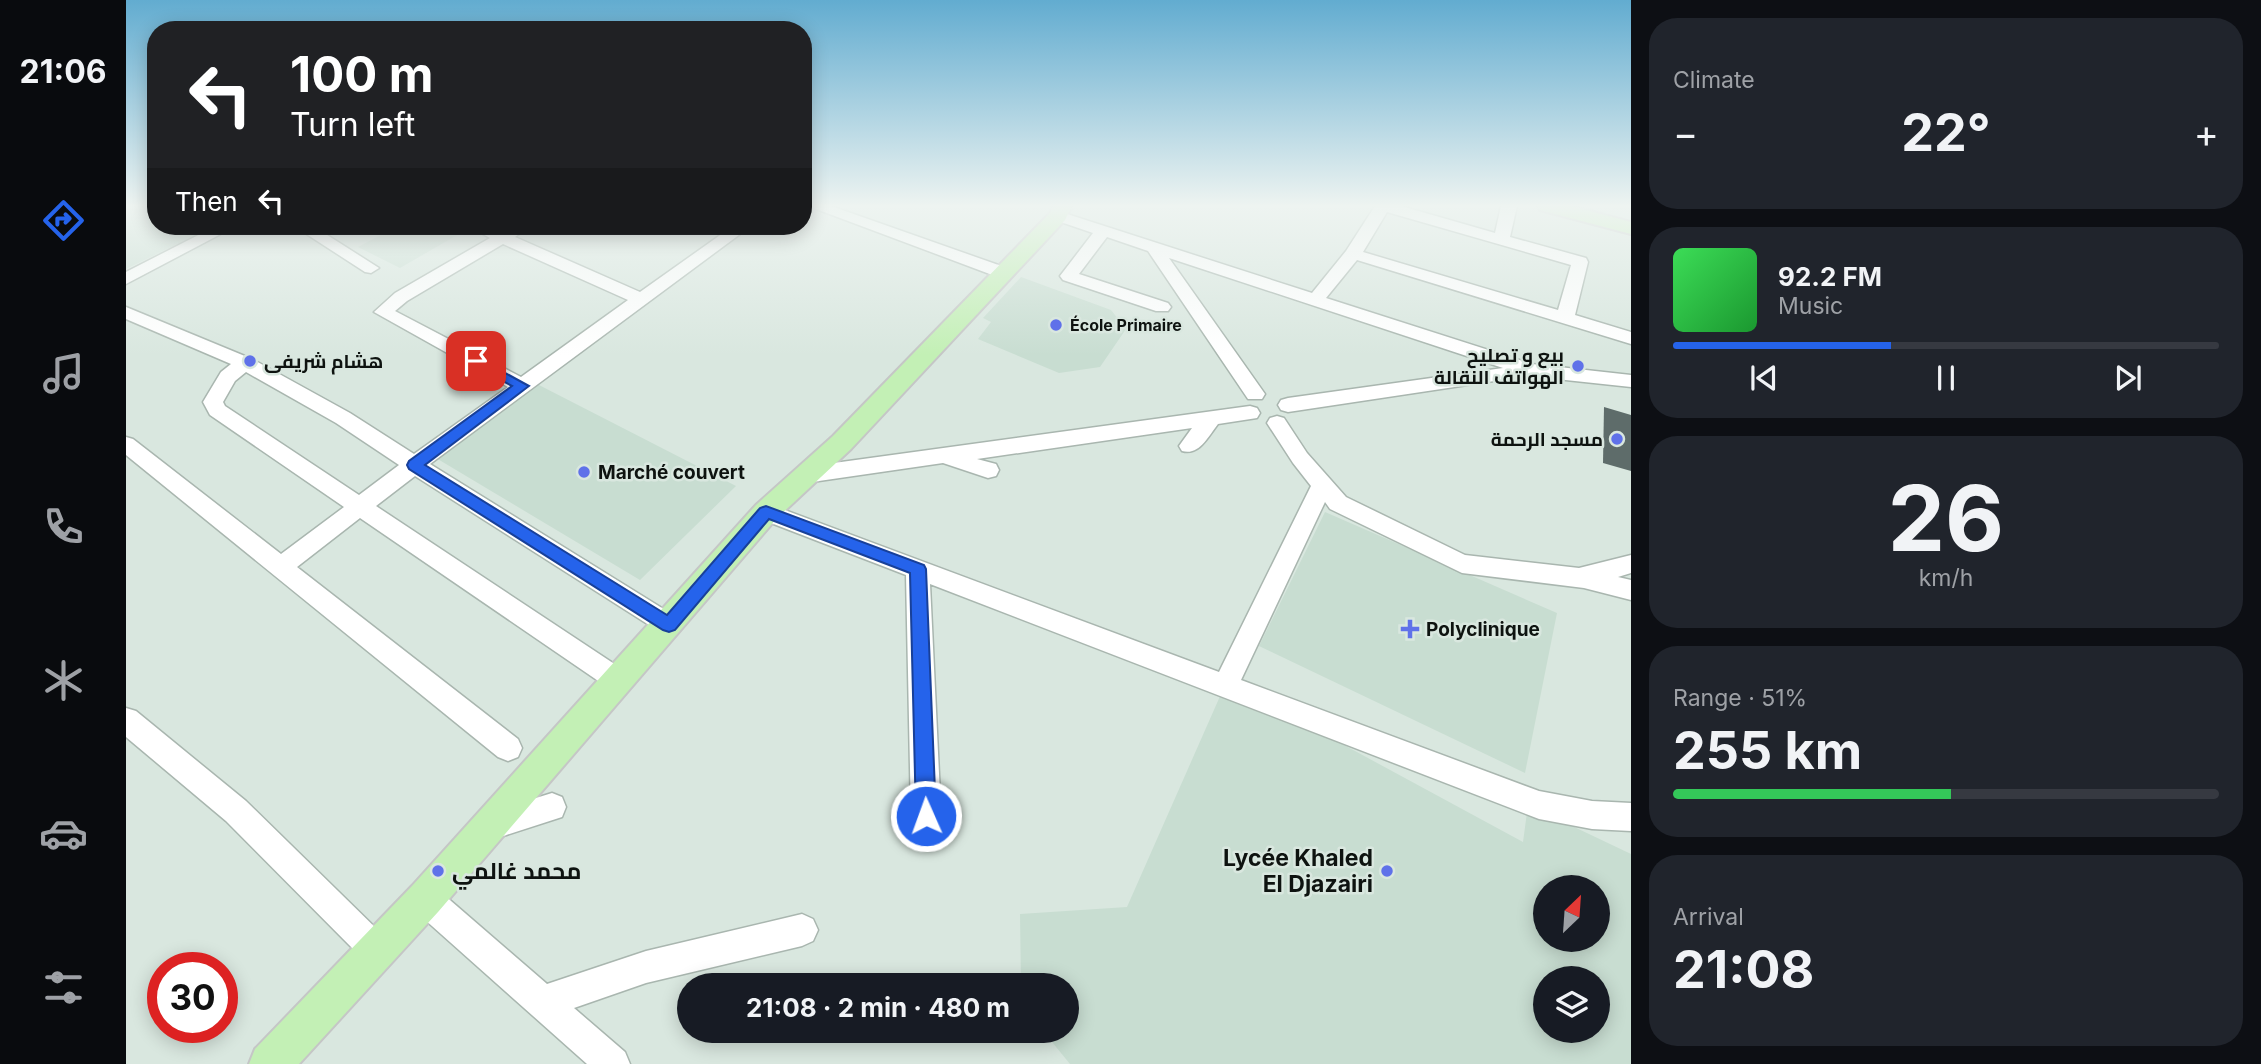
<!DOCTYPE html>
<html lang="en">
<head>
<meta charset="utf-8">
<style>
	:root { --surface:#171b24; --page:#20242c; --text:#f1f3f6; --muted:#9ea1a6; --line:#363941; --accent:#2563eb }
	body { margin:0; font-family:Inter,Cairo,sans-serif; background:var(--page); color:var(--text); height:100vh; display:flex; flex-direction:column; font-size:26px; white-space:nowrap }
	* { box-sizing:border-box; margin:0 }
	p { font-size:23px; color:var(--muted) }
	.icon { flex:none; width:38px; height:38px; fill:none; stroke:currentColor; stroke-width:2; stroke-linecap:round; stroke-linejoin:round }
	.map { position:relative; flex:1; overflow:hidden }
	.drawer { display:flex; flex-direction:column; gap:18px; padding:18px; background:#0d0f14; width:630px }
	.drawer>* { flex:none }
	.top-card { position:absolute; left:21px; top:21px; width:665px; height:214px; border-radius:28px; box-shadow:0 4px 18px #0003; background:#202124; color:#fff; overflow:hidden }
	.needle { width:46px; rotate:25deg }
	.controls { position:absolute; left:1407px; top:875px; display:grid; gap:14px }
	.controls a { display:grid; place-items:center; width:77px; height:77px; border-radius:50%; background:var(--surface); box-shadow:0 4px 18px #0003; font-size:35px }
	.speed { position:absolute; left:21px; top:952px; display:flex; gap:14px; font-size:35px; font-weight:700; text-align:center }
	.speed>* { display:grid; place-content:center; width:91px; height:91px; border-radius:50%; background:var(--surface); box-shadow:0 4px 18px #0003; line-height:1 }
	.speed .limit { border:10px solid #d22; background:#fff; color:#111 }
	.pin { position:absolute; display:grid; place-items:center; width:60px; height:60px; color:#fff; margin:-30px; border-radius:14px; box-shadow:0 4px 10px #0006 }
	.me { position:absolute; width:77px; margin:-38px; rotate:358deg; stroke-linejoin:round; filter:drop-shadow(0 0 5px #0008) }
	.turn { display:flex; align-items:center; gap:24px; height:147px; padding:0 28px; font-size:32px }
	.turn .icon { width:91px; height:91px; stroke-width:2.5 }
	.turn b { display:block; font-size:49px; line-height:60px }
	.then { display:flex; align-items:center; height:66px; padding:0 28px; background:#0003; gap:14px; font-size:26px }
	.big { font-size:52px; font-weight:700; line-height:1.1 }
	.drawer .widget { flex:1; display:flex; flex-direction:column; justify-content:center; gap:10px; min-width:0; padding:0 24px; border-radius:28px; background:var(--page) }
	.drawer .dial { align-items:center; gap:0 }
	.dial b { font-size:91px; line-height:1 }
	.song { display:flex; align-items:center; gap:21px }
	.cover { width:84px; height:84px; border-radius:10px; background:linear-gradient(135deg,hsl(130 70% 55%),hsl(130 70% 35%)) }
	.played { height:7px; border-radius:4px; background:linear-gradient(90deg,var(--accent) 40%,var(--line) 40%) }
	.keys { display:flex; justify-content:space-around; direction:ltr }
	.heat { display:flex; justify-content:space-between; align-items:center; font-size:38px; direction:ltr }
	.charge { height:10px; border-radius:5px; background:linear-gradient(90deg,#34c759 51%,var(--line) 0) }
	.trip { position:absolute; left:551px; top:973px; width:402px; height:70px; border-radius:35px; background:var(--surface); box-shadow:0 4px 18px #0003; font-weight:700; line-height:70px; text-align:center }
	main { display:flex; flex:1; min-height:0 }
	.dock { display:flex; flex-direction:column; width:126px; justify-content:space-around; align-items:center; background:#090b0e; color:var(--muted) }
	.dock .icon { width:49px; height:49px }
	.dock .current { color:var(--accent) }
	.dock b { font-size:32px; color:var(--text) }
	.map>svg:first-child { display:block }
</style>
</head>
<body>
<main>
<nav class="dock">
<b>21:06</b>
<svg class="icon current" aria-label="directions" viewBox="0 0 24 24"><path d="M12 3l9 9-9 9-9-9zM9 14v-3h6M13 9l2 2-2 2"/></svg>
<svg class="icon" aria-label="music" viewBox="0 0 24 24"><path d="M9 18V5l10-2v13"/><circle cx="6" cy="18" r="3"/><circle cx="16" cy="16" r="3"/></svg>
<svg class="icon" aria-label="phone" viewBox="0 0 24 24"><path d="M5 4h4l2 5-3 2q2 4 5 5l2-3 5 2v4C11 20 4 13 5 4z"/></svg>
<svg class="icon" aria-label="climate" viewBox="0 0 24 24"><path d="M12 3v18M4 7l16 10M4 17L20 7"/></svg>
<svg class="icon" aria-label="car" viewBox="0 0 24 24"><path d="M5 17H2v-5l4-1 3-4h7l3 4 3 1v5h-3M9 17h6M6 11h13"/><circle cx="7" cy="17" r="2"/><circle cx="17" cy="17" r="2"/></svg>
<svg class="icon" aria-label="filters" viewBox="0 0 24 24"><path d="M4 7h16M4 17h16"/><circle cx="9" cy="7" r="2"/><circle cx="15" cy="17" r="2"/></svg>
</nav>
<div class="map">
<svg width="1505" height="1064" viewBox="0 0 1505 1064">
	<rect width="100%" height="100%" fill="#d9e7df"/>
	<path fill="#c8ddd1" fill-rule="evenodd" d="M 0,206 L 30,206 L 30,226 L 88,226 L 0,269 Z
		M 272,226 L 330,226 L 340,230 L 274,268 L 232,247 Z
		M 895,277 L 985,310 L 1000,329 L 974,367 L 933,373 L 852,339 L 865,322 L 857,318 Z
		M 411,384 L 610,486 L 514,580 L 310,458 Z
		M 1199,512 L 1431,613 L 1399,773 L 1133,646 Z
		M 1095,694 L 1146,706 L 1397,842 L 1402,805 L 1505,854 L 1505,1064 L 944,1064 L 917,1031 L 942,1031 L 942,985 L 895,985 L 894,914 L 1001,907 ZM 1419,887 L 1472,887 L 1472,940 L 1419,940 ZM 1419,978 L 1472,978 L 1472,1031 L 1419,1031 Z"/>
	<path fill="#5e6c6a" d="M 1478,407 L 1505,415 L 1505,471 L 1477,463 Z"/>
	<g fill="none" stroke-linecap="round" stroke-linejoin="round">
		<defs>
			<path id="minor" d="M 682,206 L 705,206 L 881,268 L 883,272 L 875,277 L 869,276 Z
				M 1249,206 L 1275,206 L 1369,233 L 1375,206 L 1391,206 L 1384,237 L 1460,258 L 1462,262 L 1449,315 L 1505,332 L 1505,344 L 1231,260 L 1200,298 L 1406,364 L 1505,375 L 1505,387 L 1402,376 L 1162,412 L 1155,410 L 1152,405 L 1155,400 L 1162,398 L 1377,368 L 1043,258 L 1139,394 L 1136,399 L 1122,399 L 1022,251 L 981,237 L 953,274 L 1042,303 L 1045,307 L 1042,311 L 1030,311 L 937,280 L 934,276 L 967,233 L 926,219 L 924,216 L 926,213 L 938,213 L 1186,293 L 1220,251 ZM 1261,212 L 1445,265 L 1432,310 L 1237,252 Z
				M 90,226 L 110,226 L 0,284 L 0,272 Z
				M 168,226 L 187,226 L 253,268 L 245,273 L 239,272 Z
				M 342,226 L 363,226 L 375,231 L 385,226 L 404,226 L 389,237 L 514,292 L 607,226 L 625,226 L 304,464 L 552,618 L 555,625 L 552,632 L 543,636 L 534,632 L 289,476 L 250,506 L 502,673 L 506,681 L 502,689 L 493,693 L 484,689 L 234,518 L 171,567 L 392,739 L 396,748 L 392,757 L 382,761 L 372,757 L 0,455 L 0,437 L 7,439 L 155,554 L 218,507 L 84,415 L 77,402 L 95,372 L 105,364 L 0,319 L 0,307 L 126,359 L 224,413 L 288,454 L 382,387 L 248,312 L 269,293 L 364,238 ZM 377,244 L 502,300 L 395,377 L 269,311 L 281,301 ZM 120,372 L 210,423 L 273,465 L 233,495 L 99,406 L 97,402 L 109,381 Z
				M 1124,406 L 1131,408 L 1134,413 L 1131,418 L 1092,424 C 1082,437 1073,456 1056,451 L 1053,446 L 1066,428 L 851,459 L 870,464 L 873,470 L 870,476 L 862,478 L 817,463 L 686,482 L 678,480 L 675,474 L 678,468 L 686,466 Z
				M 1151,416 L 1158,418 L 1181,453 L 1220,497 L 1339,555 L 1453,568 L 1505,555 L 1505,573 L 1492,577 L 1505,580 L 1505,600 L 1458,588 L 1336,573 L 1204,509 L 1199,502 L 1115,680 L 1413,791 L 1466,801 L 1505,803 L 1505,831 L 1466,829 L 1413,819 L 804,584 L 815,816 L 810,826 L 800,830 L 790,826 L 785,816 L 780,575 L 632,518 L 629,512 L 632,506 L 640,504 L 648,506 L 1093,672 L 1185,486 L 1167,463 L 1141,423 L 1144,418 Z
				M 0,708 L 10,711 L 120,801 L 261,939 L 266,950 L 261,961 L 250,966 L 239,961 L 100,821 L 0,737 Z
				M 426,793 L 436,797 L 440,807 L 436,817 L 365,840 L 355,835 L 350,825 L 355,815 Z
				M 299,884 L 310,888 L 421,984 L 520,951 L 676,914 L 687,919 L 692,930 L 687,941 L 676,946 L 520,983 L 448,1008 L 499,1052 L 504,1064 L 461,1064 L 288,910 L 284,899 L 288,888 Z"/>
			<path id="major" d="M 927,206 L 946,206 L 939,220 L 725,449 L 650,519 L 312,912 L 173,1064 L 123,1064 L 129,1049 L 286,886 L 630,505 L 707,436 L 924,213 Z
				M 1412,206 L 1445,206 L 1505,222 L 1505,234 L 1414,210 Z"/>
		</defs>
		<use href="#minor" stroke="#a9b6af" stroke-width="3"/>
		<use href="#major" stroke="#c5c6c6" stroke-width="4"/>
		<use href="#minor" fill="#fff" fill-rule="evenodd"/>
		<use href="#major" fill="#c3f0b5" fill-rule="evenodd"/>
	</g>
	<linearGradient id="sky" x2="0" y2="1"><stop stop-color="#62acd0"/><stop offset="0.58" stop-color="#eef4f1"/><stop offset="1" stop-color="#eef4f1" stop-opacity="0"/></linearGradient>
	<rect width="1505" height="355" fill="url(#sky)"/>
	<path fill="#2563eb" stroke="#184099" stroke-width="2" d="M 350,357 L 403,386 L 299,465 L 541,615 L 634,508 L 640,506 L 798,565 L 800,569 L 810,816 L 807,824 L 800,826 L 793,824 L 790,816 L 784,573 L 643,519 L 549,630 L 543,632 L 537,630 L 283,469 L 281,465 L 283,461 L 386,386 L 345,364 L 343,361 Z"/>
	<g fill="#5f71e9" stroke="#d9e7df" stroke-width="2.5">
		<circle cx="930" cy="325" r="7"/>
		<circle cx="124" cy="361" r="7"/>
		<circle cx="1452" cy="366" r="7"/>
		<circle cx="1491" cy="439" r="7"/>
		<circle cx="458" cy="472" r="7"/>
		<path d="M1280.5 618.5h7v7h7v7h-7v7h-7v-7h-7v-7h7z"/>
		<circle cx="312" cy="871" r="7"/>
		<circle cx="1261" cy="871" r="7"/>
	</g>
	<g text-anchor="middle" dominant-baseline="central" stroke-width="5" stroke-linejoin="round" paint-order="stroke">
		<g font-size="16" font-weight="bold" fill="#0e1310" stroke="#d9e7df" text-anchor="start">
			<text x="944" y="325">École Primaire</text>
		</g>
		<g font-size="19" font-weight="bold" fill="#0e1310" stroke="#d9e7df" text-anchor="start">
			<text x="1438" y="355" text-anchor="end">بيع و تصليح<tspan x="1438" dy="22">الهواتف النقالة</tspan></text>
			<text x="138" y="361">هشام شريفى</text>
			<text x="1477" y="439" text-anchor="end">مسجد الرحمة</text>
			<text x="472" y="472">Marché couvert</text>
			<text x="1300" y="629">Polyclinique</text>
		</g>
		<g font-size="23" font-weight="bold" fill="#0e1310" stroke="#d9e7df" text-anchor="end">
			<text x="1247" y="858">Lycée Khaled<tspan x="1247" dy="26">El Djazairi</tspan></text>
			<text x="326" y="871" text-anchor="start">محمد غالمي</text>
		</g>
	</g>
</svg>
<div class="controls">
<a><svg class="needle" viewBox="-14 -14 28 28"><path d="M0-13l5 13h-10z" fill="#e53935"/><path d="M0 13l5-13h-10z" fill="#9ea1a6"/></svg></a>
<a><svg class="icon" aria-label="layers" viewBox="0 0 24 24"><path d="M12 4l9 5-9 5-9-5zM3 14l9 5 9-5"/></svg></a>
</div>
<div class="speed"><div class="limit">30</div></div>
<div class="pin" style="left:350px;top:361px;background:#d93025"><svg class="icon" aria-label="arrive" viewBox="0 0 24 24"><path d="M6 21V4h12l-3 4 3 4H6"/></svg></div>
<svg class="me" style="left:800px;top:816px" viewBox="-20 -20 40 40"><circle r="17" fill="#2563eb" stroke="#fff" stroke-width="3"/><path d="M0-11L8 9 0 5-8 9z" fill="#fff"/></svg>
<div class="trip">21:08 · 2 min · 480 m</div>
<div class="top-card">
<div class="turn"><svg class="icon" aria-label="left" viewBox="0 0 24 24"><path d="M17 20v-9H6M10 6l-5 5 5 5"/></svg><div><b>100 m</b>Turn left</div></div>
<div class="then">Then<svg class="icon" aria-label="left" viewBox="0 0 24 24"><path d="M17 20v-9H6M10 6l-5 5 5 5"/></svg></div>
</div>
</div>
<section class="drawer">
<div class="widget"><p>Climate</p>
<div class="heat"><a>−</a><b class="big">22°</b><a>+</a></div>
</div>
<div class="widget">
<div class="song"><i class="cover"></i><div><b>92.2 FM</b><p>Music</p></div></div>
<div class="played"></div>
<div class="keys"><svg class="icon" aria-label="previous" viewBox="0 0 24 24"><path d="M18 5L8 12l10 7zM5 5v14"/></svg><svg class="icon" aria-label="pause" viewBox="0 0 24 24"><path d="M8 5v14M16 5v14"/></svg><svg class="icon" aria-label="next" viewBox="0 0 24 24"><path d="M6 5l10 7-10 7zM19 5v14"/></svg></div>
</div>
<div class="widget dial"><b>26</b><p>km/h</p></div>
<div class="widget"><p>Range · 51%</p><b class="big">255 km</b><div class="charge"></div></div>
<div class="widget"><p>Arrival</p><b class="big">21:08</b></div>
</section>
</main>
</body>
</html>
